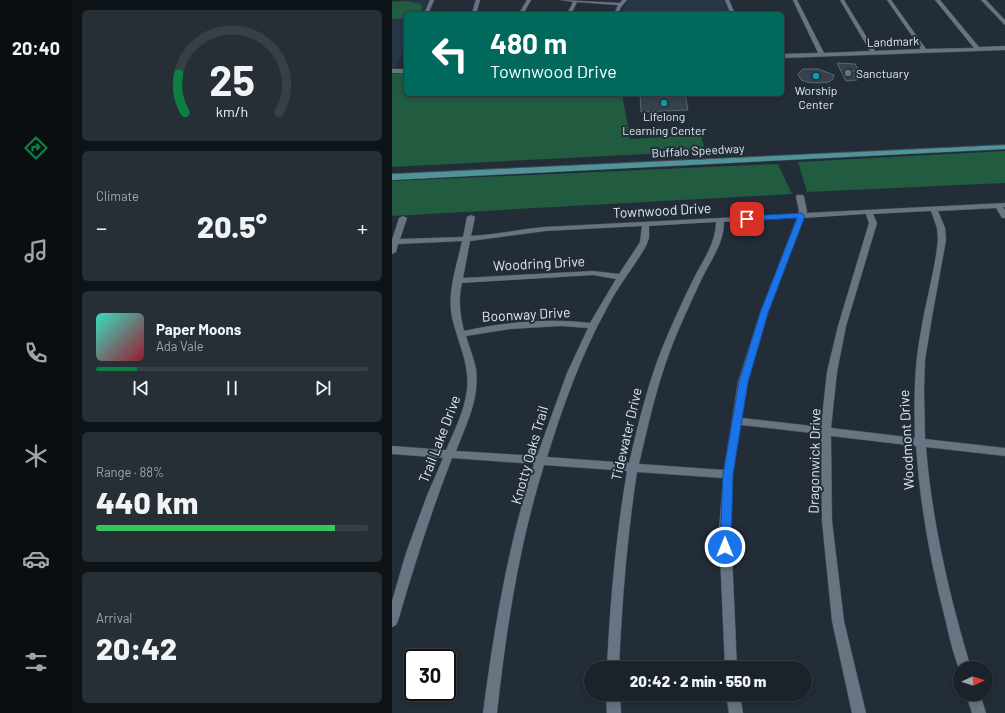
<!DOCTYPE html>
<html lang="en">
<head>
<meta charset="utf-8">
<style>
	:root { --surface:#1a222a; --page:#272f36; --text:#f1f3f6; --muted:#9fa4a8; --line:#383f47; --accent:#0b8043 }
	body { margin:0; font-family:Barlow,sans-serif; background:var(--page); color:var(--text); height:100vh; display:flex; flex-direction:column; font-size:15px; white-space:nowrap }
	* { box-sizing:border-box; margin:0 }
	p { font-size:13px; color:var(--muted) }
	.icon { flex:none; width:22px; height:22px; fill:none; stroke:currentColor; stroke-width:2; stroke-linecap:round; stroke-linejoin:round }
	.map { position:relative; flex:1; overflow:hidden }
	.side { display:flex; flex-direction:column; gap:10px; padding:10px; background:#0e1317; width:320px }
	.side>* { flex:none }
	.top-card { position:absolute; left:12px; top:12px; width:380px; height:84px; border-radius:6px; box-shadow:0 2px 6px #0003,0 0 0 1px var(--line); background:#00695c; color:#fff; overflow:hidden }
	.needle { width:26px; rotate:86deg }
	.fabs { position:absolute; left:561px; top:661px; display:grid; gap:8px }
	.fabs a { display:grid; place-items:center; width:40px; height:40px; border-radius:50%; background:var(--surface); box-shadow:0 2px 6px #0003,0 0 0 1px var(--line); font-size:20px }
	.speed { position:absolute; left:12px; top:649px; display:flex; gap:8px; font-size:20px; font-weight:700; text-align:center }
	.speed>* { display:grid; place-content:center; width:52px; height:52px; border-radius:50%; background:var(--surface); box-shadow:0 2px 6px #0003,0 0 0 1px var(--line); line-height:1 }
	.speed .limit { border:2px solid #111; border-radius:6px; background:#fff; color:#111 }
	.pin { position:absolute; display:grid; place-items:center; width:34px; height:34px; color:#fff; margin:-17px; border-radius:8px; box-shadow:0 2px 6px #0006 }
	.me { position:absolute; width:44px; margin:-22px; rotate:0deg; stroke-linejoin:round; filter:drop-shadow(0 0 3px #0008) }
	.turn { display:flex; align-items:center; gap:14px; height:84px; padding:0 20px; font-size:18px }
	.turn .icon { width:52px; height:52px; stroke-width:2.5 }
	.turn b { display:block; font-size:28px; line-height:34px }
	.big { font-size:30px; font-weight:800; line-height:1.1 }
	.side .tile { flex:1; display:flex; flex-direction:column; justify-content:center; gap:6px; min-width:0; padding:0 14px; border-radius:6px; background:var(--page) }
	.side .dial { align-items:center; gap:0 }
	.dial svg { height:104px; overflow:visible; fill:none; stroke:var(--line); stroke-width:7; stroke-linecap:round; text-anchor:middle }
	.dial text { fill:var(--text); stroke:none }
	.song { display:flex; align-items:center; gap:12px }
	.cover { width:48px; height:48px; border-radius:6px; background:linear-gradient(135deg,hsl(170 70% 55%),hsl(350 70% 35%)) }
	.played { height:4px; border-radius:2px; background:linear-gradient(90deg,var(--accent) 15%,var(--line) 15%) }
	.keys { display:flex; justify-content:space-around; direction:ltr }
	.heat { display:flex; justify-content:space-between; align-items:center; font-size:22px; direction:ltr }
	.charge { height:6px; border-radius:3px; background:linear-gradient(90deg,#34c759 88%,var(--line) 0) }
	.trip { position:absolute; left:192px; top:661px; width:228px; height:40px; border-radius:20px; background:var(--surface); box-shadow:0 2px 6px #0003,0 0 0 1px var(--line); font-weight:800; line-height:40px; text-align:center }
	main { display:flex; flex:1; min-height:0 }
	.tabs { display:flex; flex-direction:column; width:72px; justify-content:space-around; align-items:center; background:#0a0e11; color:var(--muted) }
	.tabs .icon { width:28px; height:28px }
	.tabs .current { color:var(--accent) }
	.tabs b { font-size:18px; color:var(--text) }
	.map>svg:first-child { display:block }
</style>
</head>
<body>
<main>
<nav class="tabs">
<b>20:40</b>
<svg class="icon current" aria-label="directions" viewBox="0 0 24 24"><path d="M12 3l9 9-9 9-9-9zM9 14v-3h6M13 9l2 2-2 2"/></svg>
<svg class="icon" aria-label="music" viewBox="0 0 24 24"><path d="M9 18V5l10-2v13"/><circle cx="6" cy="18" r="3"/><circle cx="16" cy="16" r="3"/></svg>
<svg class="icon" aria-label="phone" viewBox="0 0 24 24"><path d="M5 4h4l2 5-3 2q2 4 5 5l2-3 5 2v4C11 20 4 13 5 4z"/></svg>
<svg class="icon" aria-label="climate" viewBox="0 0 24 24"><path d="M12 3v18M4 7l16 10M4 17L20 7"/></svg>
<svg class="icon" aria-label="car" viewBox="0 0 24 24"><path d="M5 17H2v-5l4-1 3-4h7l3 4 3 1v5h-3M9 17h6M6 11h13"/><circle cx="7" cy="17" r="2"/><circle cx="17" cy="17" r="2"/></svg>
<svg class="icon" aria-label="filters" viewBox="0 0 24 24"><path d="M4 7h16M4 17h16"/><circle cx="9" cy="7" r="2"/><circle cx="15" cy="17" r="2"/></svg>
</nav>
<section class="side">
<div class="tile dial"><svg viewBox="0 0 100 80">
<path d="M14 69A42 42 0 1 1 86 69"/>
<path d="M14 69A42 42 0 0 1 9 39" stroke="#0b8043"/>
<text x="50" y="56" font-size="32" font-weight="700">25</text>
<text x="50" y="72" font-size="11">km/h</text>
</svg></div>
<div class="tile"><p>Climate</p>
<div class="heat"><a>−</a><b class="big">20.5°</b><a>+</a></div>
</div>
<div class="tile">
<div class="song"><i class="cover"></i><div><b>Paper Moons</b><p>Ada Vale</p></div></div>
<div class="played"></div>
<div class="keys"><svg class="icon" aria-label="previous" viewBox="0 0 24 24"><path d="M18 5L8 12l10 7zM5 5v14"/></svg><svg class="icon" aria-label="pause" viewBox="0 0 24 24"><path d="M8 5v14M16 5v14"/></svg><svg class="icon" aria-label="next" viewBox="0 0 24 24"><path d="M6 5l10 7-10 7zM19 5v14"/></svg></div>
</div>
<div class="tile"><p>Range · 88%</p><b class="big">440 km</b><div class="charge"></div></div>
<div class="tile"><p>Arrival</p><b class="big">20:42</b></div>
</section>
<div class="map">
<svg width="613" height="713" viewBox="0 0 613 713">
	<rect width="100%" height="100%" fill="#222d38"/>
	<path fill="#273746" d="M 36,0 L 29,14 L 14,14 L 14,46 L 3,68 L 0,68 L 0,1 Z
		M 237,0 L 331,0 L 337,14 L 229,14 L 230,10 Z"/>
	<path fill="#215b40" d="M 14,1 L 28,4 L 30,8 C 27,15 21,14 14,14 L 14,18 L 0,19 L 0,2 Z
		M 14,73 L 14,94 L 230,94 L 238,139 L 309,135 L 313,151 L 0,167 L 0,74 Z
		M 613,151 L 613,183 L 415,192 L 406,162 Z
		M 386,164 L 400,194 L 0,216 L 0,181 Z"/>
	<path fill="#35414d" stroke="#5a6674" d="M 445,63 L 463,64 L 467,71 L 460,71 L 465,80 L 454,81 Z
		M 411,69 L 426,69 L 442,75 L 441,79 L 437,82 L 423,83 L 415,82 L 409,80 L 406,74 Z
		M 248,94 L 293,94 L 296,110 L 249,112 Z"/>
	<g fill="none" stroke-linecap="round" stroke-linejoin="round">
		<defs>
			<path id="minor" d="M 38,0 L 42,0 L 36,14 L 32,14 Z
				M 84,0 L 88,0 L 84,14 L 80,14 Z
				M 135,0 L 139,0 L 131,14 L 127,14 Z
				M 169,0 L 228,3 L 230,0 L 235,0 L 229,7 L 226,14 L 222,14 L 226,5 L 185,2 L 179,14 L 175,14 L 181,2 Z
				M 333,0 L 337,0 L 343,14 L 339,14 Z
				M 401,0 L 405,0 L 432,53 L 478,51 L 448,0 L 452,0 L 483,51 L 529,49 L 495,0 L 499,0 L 534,49 L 582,48 L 543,0 L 548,0 L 587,47 L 613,46 L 613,50 L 390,58 L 390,54 L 426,53 Z
				M 589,0 L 594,0 L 613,20 L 613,25 Z
				M 0,69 L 14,69 L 14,73 L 0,73 Z
				M 405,195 L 411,195 L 412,197 L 415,211 L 414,213 L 613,203 L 613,207 L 611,207 L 613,210 L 613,218 L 610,218 L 604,208 L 546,211 L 553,228 L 554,240 L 540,317 L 533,360 L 532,389 L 533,439 L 613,448 L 613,456 L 534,447 C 540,522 557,595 579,668 L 568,668 L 568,671 C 561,654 557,636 553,618 C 538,561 528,504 524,446 L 439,436 L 440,521 L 452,621 L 474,713 L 460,713 L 440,621 L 430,521 L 429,434 L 349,425 L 341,474 L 339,531 L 345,668 L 333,668 L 327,531 L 331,478 L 245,472 C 235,537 230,602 227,668 L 215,668 C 218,602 224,536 235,471 L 152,465 C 127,545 114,629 105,713 L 91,713 C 102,629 116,545 142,464 L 60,458 C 39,512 22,566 6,621 L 4,625 L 0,627 L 0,601 L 14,553 L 34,498 L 51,458 L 0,454 L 0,446 L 54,450 C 62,431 73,410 75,389 C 78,364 65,341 60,317 C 55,292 65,265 70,241 L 6,244 L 4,252 L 0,254 L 0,240 L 7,218 L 11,216 L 15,218 L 8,239 L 71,237 L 75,217 L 79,215 L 83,217 L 79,236 C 104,235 128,229 153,227 L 406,214 L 407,211 L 404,197 ZM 539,211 L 545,228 L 546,240 C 543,270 534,300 529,331 C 522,366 522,402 523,438 L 439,428 L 445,372 L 454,326 L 485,223 L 481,214 ZM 474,214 L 477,223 L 446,326 L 435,372 L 429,427 L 350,418 L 356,382 L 376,313 L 412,218 ZM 405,218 L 368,313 L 346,382 L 332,470 L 247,464 C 256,426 264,388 278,351 C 287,327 299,302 310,278 C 319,260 332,243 332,222 ZM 324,222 C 324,243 311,260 302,278 C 290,302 279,326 269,351 C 255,387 246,425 237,463 L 155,457 C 171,406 189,355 215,308 C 226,286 242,267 254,246 L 257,238 L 257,226 ZM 250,226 L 248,242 L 227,274 L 201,271 L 71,278 L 78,241 L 153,231 ZM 201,275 L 224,279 L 198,323 C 156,318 114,322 72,331 C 68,314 66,300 70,283 ZM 169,326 L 196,328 L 175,373 L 145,456 L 64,451 C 74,425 88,398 84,369 C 82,358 77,347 74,336 L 118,329 Z
				M 214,694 L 228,694 L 229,713 L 215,713 Z
				M 334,694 L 348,694 L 351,713 L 337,713 Z
				M 574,694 L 588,694 L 594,713 L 580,713 Z"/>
			<path id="major" d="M 613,145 L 613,149 L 0,180 L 0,174 Z"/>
		</defs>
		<use href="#minor" stroke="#424c55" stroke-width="1"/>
		<use href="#major" stroke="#424c55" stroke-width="1"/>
		<use href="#minor" fill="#677481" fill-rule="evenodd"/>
		<use href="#major" fill="#50949a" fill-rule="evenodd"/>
	</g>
	<path fill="#1a73e8" stroke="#114b97" d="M 410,213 L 413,216 L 376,313 L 356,382 L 341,474 L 339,547 L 337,550 L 333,552 L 329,550 L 328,547 L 331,474 L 347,382 L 368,313 L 405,218 L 355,221 L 351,219 L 355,216 Z"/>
	<circle fill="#6b7280" stroke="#222d38" stroke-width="1.5" cx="456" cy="73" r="4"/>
	<g fill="#0f9aa8" stroke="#222d38" stroke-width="1.5">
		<circle cx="424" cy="76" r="4"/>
		<circle cx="272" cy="103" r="4"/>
	</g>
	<g text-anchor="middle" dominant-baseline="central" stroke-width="4" stroke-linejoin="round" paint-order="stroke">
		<g font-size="12" fill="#e0e7ef" stroke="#222d38">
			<text transform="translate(501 41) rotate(-2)">Landmark</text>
			<text transform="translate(306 150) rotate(-3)">Buffalo Speedway</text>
		</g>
		<g font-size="12" fill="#e0e7ef" stroke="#222d38">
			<text x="464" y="73" text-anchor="start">Sanctuary</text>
			<text x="424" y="90">Worship<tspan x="424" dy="14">Center</tspan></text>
			<text x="272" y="116">Lifelong<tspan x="272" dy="14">Learning Center</tspan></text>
		</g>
		<g font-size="14" fill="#e0e7ef" stroke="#222d38">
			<text transform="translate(270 210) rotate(-3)">Townwood Drive</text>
			<text transform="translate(147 263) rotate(-3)">Woodring Drive</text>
			<text transform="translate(134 314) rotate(-3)">Boonway Drive</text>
			<text transform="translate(234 434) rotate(-77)">Tidewater Drive</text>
			<text transform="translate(47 439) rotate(-69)">Trail Lake Drive</text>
			<text transform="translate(514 440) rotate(-93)">Woodmont Drive</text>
			<text transform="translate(137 455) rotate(-74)">Knotty Oaks Trail</text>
			<text transform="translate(422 461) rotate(-89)">Dragonwick Drive</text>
		</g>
	</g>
</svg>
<div class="fabs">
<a><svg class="needle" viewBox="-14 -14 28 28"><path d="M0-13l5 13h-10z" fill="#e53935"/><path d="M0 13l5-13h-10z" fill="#9fa4a8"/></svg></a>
</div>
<div class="speed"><div class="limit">30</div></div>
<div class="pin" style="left:355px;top:219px;background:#d93025"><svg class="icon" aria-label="arrive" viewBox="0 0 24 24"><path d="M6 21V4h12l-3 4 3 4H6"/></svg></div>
<svg class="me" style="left:333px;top:547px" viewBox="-20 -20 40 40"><circle r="17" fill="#1a73e8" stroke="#fff" stroke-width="3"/><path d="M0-11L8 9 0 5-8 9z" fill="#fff"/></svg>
<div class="trip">20:42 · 2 min · 550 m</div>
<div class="top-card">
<div class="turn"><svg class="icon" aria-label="left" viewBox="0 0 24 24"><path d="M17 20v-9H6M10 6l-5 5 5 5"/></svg><div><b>480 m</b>Townwood Drive</div></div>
</div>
</div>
</main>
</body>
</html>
